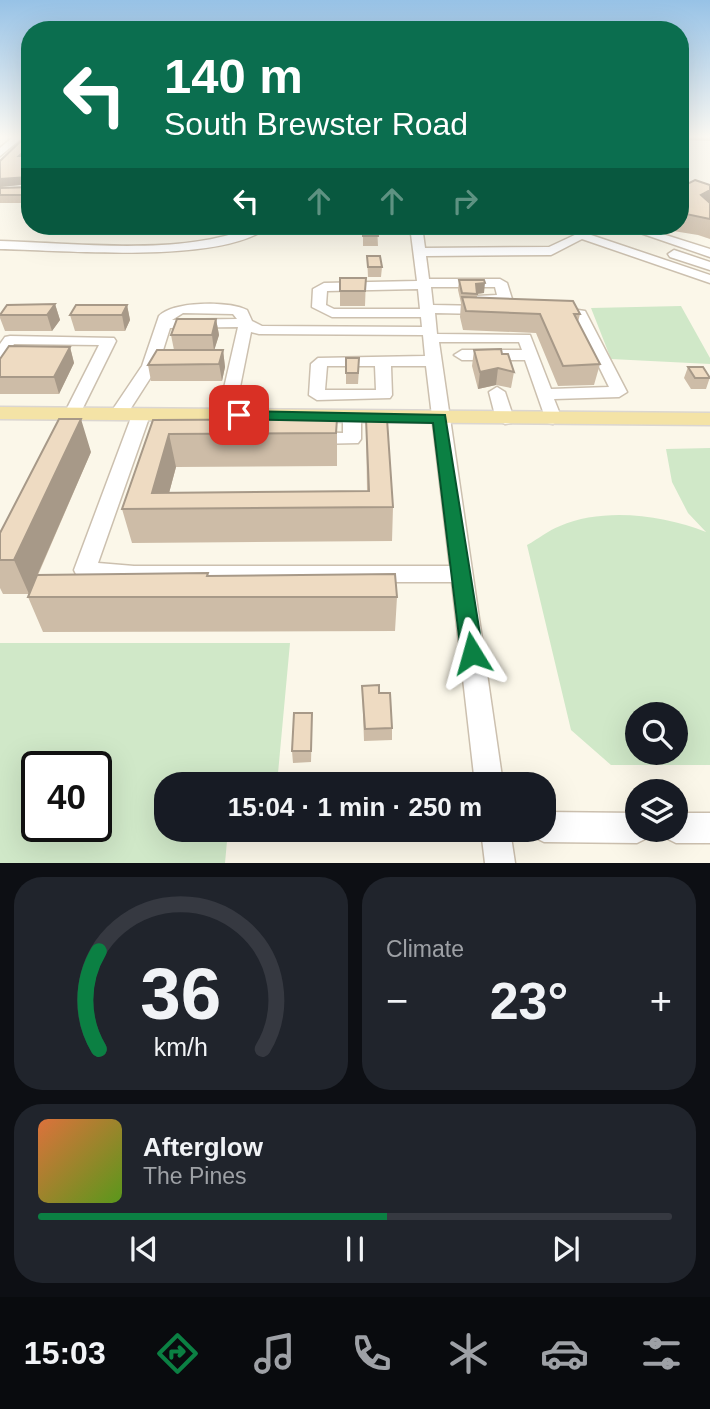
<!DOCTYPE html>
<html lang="en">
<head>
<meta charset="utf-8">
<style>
	:root { --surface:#171b24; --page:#20242c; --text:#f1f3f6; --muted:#9ea1a6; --line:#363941; --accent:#0b8043 }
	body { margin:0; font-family:Helvetica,sans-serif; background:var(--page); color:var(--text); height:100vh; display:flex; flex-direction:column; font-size:26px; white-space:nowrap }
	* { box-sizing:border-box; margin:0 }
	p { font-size:23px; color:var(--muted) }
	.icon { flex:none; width:38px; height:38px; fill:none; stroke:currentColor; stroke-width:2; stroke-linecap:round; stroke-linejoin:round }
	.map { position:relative; height:863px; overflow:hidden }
	.sheet { display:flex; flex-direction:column; gap:14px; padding:14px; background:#0d0f14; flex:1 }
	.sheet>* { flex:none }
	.hud { position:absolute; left:21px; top:21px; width:668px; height:214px; border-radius:28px; box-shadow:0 7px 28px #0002; background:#0b6e4f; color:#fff; overflow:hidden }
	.controls { position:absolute; left:625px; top:702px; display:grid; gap:14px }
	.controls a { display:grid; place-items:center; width:63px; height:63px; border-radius:50%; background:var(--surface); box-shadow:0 7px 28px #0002; font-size:35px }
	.speed { position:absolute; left:21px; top:751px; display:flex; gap:14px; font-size:35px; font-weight:700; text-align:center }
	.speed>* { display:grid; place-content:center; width:91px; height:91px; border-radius:50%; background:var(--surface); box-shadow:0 7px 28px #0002; line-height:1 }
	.speed .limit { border:4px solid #111; border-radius:10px; background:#fff; color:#111 }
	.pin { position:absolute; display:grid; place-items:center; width:60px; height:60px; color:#fff; margin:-30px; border-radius:14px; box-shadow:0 4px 10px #0006 }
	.me { position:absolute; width:77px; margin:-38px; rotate:352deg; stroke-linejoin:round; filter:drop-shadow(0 0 5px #0008) }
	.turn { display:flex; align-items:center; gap:24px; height:147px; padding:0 28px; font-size:32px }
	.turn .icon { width:91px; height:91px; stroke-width:2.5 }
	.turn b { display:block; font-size:49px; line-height:60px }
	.lanes { display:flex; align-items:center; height:66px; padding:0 28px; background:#0003; justify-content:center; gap:35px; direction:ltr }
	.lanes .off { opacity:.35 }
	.big { font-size:52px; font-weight:800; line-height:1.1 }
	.sheet .card { flex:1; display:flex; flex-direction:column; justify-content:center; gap:10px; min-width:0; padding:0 24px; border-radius:28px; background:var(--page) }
	.sheet .dial { align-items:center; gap:0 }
	.dial svg { height:182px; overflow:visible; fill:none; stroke:var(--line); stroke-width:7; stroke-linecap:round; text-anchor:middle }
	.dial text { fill:var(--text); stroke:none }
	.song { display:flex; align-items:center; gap:21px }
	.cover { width:84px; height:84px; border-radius:10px; background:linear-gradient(135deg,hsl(20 70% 55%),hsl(90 70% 35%)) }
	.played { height:7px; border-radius:4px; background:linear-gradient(90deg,var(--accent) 55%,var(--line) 55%) }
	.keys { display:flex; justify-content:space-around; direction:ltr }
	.heat { display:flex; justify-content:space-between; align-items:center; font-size:38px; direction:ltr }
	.sheet .tiles { flex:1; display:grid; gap:14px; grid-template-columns:1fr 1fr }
	.card:last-child { grid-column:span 2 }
	.trip { position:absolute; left:154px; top:772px; width:402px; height:70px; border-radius:28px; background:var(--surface); box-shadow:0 7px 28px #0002; font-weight:800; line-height:70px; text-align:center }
	.tab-bar { display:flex; height:112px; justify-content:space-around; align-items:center; background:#090b0e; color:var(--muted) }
	.tab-bar .icon { width:49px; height:49px }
	.tab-bar .on { color:var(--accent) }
	.tab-bar b { font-size:32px; color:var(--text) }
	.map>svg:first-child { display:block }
</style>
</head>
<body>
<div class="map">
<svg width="710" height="863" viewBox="0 0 710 863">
	<rect width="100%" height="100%" fill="#fbf7e9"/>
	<path fill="#d0e8c8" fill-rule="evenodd" d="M 681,306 L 710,358 L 710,364 L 611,359 L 591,308 Z
		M 710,448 L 710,765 L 611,765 L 571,730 L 527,545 C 538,539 549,530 560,526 C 604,507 663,515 706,532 L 688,513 L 672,482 L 666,449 ZM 676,714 L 676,752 L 637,752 L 637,714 Z
		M 0,643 L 290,643 L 277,784 L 166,784 L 166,830 L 228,830 L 225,863 L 0,863 ZM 37,766 L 96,766 L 96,826 L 37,826 Z"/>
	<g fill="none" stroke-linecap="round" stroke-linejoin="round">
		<defs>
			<path id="minor" d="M 13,137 L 23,137 L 0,156 L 0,148 Z
				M 254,226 L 269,226 C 225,265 60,250 0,249 L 0,241 C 76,243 185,257 254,226 Z
				M 410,226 L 422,226 L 425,248 L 549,247 L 594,226 L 599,229 L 591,235 L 710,275 L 710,283 L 582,239 L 551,255 L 426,256 L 429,279 L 500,279 L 507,283 L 512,299 L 505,303 L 477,302 L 477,296 L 497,295 L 495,287 L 431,287 L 433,305 L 483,306 L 490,310 L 483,314 L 435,313 L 437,334 L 530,335 L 551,389 L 609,387 L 575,318 L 552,314 L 550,311 L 557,307 L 585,311 L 627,392 L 619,397 L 554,399 L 562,419 L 553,424 L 547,423 L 525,360 L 462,360 L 454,355 L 462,350 L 522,350 L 519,342 L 439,342 L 503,784 L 475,784 L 452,582 L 134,582 L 85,578 L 77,576 L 74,570 L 132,415 L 141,410 L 150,415 L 98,563 L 134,566 L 450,566 L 426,366 L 391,366 L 392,395 L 390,398 L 317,400 L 309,395 L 311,364 L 318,358 L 425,356 L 423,335 L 259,334 L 251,332 L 240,387 L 248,396 L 248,415 L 239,420 L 230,415 L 232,397 L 224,388 L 238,327 L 170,328 L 158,366 L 124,419 L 112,419 L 109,415 L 142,366 L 159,316 C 174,301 228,301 247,310 L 252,321 L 262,326 L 422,327 L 421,317 L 332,317 L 312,307 L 313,289 L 324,283 L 417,281 ZM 418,289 L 420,309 L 334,309 L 326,305 L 327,291 ZM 183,313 L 233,314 L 237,319 L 172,320 ZM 327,366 L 375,366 L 376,390 L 325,390 Z
				M 620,226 L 637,226 L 710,249 L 710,257 Z
				M 674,250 L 710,262 L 710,270 L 670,257 L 668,254 Z
				M 10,336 L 114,338 L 116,341 L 78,418 L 66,418 L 64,414 L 99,345 L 14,344 L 5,358 L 0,360 L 0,344 L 5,337 Z
				M 497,387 L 505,392 L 514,419 L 511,423 L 505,424 L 496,419 L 489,392 Z
				M 352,412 L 361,417 L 361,439 L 358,443 L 313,444 L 304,438 L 313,432 L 343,433 L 343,417 Z
				M 544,812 L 637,813 L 637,830 L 651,830 L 647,838 L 637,843 L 544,842 L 534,837 L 530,830 L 544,830 Z
				M 676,813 L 710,813 L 710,843 L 676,843 L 666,838 L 662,830 L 676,830 Z
				M 481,830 L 510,830 L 515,863 L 485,863 Z"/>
			<path id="major" d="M 0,407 L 710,413 L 710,425 L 0,419 Z"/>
		</defs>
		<use href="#minor" stroke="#ccc0af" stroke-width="3"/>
		<use href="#major" stroke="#dbd6d1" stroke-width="3"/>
		<use href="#minor" fill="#fff" fill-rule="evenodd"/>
		<use href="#major" fill="#f4e3a6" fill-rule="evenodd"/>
	</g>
	<path fill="#cdbca7" d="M 681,137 L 710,137 L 710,141 L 681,140 Z
		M 28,156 L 30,156 L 30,203 L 0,203 L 0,188 L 30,187 L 29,184 L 0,187 L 0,161 Z
		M 710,185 L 710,239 L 698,235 L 661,229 L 657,226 L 681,226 L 681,187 Z
		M 363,226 L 377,226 L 378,246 L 363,246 Z
		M 367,256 L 382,267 L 381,277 L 368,277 Z
		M 340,278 L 366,278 L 365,306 L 340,306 Z
		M 459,280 L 484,293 L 477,294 L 476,298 L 580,314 L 578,322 L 600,364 L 594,385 L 558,386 L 536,333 L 463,330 L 460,317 L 461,303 L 458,290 Z
		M 55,304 L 60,320 L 52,331 L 5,331 L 0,318 L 0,314 Z
		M 127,305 L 130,320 L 125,331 L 75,331 L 70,315 Z
		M 216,319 L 219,335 L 214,350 L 223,350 L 225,367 L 222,381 L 151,381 L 148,365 L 174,350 L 171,335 Z
		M 70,347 L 74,363 L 59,394 L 0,394 L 0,359 Z
		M 474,350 L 502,354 L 514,372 L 511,388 L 496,385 L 478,389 L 472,366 Z
		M 346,358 L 359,369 L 358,384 L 346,384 Z
		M 688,367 L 710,377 L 706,389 L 691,389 L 684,378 Z
		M 337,419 L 337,466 L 176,467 L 169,493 L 367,491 L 366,419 L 393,507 L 392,541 L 132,543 L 122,509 L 153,420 Z
		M 91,452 L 38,575 L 208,576 L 397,597 L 395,631 L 43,632 L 28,597 L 29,594 L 3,594 L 0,588 L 0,533 Z
		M 362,686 L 379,693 L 392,728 L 392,740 L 364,741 Z
		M 312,725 L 311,762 L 293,763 L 292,751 Z"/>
	<path fill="#a79988" d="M 30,146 L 30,155 L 21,164 L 19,156 Z
		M 28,177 L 30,184 L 0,187 L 0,179 Z
		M 710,190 L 710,205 L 701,195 Z
		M 485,283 L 484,293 L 475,294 L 476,284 Z
		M 55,304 L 60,320 L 52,331 L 47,315 Z
		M 127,305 L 130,320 L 125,331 L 122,315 Z
		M 216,319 L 219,335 L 214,351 L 212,335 Z
		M 70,347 L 74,363 L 59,394 L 54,377 Z
		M 223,350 L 225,367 L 222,381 L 219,364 Z
		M 498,368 L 496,385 L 478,389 L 480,372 Z
		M 81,419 L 91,452 L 29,594 L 14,560 Z
		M 169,434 L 176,467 L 165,508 L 152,493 Z"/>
	<path fill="#eedbc2" stroke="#a79988" stroke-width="2" d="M 25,137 L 30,137 L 30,146 L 19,156 L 30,156 L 30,195 L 0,195 L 0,188 L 30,187 L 28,177 L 0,179 L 0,161 Z
		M 695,180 L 710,185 L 710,190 L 701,195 L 710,203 L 710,219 L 681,213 L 681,187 Z
		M 363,226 L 377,226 L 378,236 L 363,236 Z
		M 367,256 L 380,256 L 382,267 L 368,267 Z
		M 340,278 L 366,278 L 365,291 L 340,291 Z
		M 459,280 L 484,280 L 485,283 L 476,284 L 477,294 L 462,293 Z
		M 462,297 L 573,301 L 580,314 L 574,314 L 600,364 L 563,366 L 540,314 L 466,311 Z
		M 55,304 L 47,315 L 0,315 L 7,305 Z
		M 76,305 L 127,305 L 122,315 L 70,315 Z
		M 177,319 L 216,319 L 212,335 L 171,335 Z
		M 9,346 L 70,347 L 54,377 L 0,377 L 0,359 Z
		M 501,349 L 502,354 L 508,354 L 514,372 L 498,368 L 480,372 L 474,350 Z
		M 157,350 L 223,350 L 219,364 L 148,365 Z
		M 346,358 L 359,358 L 358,373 L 346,373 Z
		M 688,367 L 703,367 L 710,378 L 695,378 Z
		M 59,419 L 81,419 L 14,560 L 0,560 L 0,533 Z
		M 337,419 L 336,433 L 169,434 L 152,493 L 369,491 L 366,419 L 387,419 L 393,507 L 122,509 L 153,420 Z
		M 208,573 L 207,576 L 395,574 L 397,597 L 28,597 L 37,575 Z
		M 379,685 L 379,693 L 390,693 L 392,728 L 365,729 L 362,686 Z
		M 294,713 L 312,713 L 311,751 L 292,751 Z"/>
	<linearGradient id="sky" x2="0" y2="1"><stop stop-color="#97c2e6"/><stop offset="0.53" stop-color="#fdfbf5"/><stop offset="1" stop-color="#fdfbf5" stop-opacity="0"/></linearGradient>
	<rect width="710" height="258" fill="url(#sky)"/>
	<path fill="#0b8043" stroke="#07532c" stroke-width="2" d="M 239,411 L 445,415 L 483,653 L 480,660 L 472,663 L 464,660 L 461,653 L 433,423 L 233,419 L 233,412 Z"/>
</svg>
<div class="controls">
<a><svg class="icon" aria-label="search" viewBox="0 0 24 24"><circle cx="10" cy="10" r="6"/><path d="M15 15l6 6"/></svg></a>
<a><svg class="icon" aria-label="layers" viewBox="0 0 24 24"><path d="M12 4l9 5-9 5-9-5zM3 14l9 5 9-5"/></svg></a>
</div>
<div class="speed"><div class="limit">40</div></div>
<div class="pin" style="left:239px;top:415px;background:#d93025"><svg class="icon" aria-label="arrive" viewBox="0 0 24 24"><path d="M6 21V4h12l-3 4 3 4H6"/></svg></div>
<svg class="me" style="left:472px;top:653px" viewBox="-20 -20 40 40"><path d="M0-17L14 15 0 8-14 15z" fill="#0b8043" stroke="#fff" stroke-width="4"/></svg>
<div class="trip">15:04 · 1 min · 250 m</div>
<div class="hud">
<div class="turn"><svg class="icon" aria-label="left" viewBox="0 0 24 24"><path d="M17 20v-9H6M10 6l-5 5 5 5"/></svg><div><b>140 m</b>South Brewster Road</div></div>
<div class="lanes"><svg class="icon" aria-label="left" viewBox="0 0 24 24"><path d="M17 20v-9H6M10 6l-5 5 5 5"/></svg><svg class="icon off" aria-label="ahead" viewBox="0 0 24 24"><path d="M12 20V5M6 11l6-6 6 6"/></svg><svg class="icon off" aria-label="ahead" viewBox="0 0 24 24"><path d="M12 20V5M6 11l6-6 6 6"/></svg><svg class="icon off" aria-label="right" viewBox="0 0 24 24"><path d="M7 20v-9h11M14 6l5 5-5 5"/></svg></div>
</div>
</div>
<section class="sheet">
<div class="tiles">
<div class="card dial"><svg viewBox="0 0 100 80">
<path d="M14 69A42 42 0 1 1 86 69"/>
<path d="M14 69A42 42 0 0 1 14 26" stroke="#0b8043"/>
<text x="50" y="56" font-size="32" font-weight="700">36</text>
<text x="50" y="72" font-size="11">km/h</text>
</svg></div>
<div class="card"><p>Climate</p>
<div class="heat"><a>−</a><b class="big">23°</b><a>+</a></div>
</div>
<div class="card">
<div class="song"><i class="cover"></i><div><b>Afterglow</b><p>The Pines</p></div></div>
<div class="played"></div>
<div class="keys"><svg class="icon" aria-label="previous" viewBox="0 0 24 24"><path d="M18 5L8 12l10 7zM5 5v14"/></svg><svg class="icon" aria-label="pause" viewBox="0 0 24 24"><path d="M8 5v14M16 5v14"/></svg><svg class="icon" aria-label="next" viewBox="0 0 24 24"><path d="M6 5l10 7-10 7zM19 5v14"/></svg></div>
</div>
</div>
</section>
<nav class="tab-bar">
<b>15:03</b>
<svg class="icon on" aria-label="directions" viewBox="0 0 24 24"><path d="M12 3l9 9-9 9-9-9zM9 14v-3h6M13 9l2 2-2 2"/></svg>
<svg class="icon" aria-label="music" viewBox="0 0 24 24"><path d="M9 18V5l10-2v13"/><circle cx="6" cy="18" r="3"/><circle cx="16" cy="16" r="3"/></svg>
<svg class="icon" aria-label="phone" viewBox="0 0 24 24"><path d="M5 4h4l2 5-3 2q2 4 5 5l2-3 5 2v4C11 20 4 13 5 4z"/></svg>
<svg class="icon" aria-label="climate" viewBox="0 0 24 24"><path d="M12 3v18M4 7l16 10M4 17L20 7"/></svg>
<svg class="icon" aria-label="car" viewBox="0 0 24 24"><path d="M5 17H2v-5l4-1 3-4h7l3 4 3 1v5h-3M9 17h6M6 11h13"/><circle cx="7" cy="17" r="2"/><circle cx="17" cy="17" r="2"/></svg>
<svg class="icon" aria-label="filters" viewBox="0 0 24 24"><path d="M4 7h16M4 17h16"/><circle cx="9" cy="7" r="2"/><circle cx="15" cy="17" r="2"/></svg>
</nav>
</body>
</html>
